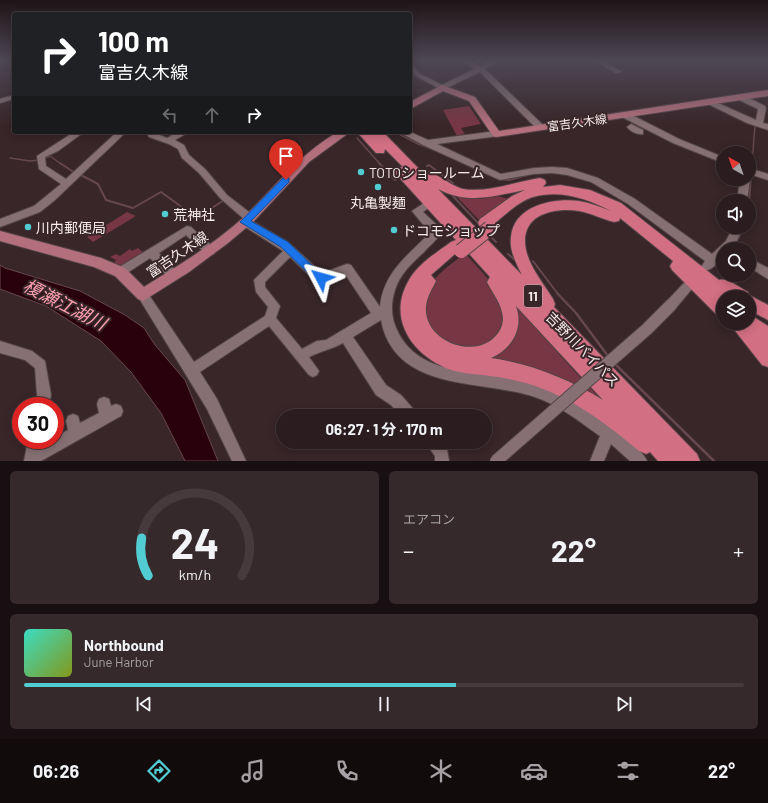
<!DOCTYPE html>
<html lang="ja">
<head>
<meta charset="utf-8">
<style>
	:root { --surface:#2a1c1f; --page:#36292c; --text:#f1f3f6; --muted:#a5a1a4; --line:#463a3d; --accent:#51ccd3 }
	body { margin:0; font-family:Barlow,"Noto Sans JP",sans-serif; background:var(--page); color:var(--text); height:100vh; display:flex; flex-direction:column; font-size:15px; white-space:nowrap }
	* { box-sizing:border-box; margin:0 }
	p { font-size:13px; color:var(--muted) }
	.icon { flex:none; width:22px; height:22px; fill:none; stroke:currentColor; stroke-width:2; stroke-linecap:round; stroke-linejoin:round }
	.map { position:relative; height:461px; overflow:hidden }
	.details { display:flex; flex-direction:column; gap:10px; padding:10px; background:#170f11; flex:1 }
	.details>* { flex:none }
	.banner { position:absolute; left:12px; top:12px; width:400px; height:122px; border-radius:4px; box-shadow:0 2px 10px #0003,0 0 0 1px var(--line); background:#202124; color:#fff; overflow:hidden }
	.needle { width:26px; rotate:320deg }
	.buttons { position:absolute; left:716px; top:146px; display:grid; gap:8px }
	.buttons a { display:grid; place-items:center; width:40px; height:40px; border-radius:50%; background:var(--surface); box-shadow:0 2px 10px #0003,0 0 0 1px var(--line); font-size:20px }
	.speed { position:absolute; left:12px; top:397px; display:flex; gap:8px; font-size:20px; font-weight:700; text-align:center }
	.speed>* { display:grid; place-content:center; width:52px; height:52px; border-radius:50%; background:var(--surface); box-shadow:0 2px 10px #0003,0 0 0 1px var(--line); line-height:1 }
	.speed .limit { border:6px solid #d22; background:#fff; color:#111 }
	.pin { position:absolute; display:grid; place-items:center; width:34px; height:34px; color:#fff; margin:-41px -17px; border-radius:50% 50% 50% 0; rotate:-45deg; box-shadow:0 0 4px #0007 }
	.pin .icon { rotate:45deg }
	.me { position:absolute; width:44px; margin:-22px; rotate:309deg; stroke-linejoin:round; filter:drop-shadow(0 0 3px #0008) }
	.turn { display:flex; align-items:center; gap:14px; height:84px; padding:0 20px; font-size:18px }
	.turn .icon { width:52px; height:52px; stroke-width:2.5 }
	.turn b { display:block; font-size:28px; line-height:34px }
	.lanes { display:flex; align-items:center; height:38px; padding:0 20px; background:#0003; justify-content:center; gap:20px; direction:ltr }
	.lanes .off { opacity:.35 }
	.big { font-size:30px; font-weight:700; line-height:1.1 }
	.details .tile { flex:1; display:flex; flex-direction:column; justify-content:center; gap:6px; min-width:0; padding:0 14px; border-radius:6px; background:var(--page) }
	.details .dial { align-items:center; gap:0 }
	.dial svg { height:104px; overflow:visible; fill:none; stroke:var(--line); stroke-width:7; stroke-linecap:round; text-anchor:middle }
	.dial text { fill:var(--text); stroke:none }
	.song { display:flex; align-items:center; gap:12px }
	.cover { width:48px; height:48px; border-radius:6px; background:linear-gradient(135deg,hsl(170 70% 55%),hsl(70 70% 35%)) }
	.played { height:4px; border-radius:2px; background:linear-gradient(90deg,var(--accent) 60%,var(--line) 60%) }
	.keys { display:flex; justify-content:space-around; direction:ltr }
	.heat { display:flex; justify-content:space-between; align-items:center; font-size:22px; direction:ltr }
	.details .tiles { flex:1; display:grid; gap:10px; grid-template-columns:1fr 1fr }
	.tile:last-child { grid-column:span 2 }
	.trip { position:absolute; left:276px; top:409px; width:216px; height:40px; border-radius:20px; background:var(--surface); box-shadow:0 2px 10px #0003,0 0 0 1px var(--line); font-weight:700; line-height:40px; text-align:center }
	.menu { display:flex; height:64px; justify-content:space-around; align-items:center; background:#110b0c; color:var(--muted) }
	.menu .icon { width:28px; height:28px }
	.menu .on { color:var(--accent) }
	.menu b { font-size:18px; color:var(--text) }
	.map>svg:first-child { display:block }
</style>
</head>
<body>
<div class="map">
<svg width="768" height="461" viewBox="0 0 768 461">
	<rect width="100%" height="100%" fill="#382629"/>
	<path fill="#773644" d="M 469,106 L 481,124 L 461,128 L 465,134 L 457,136 L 443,110 Z
		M 456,196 L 481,199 L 497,196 L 510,199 L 480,221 Z
		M 127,212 L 136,216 L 93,242 L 87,237 Z
		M 138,248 L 144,253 L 119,267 L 112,265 L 116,260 L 110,257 L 116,254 L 120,256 L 130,249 L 132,251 Z
		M 465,253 C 477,267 499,288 504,305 C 505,309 504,314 504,317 C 503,348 472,353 448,344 C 440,342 432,329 426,323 C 426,315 424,305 425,297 C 429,278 452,264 465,253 Z
		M 518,308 L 576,373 L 610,408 L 489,359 C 511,350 523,332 516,309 Z"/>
	<path fill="#28010c" stroke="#66474f" d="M 0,265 L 5,268 L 80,291 L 125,315 L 144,328 L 155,345 L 185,380 L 218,461 L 185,461 L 161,413 L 131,372 L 101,341 L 46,306 L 0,289 Z"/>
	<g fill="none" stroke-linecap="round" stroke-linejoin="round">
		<path stroke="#66474f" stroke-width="1.5" d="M 395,132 L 418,144 L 439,152
			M 357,138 L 380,164
			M 10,158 L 30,161 L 39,160
			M 43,159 L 50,156 L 61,164
			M 752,164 L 755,125"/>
		<path stroke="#66474f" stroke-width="2" d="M 60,163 L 75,173
			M 379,163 L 395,180 L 397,179
			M 427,166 L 429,165 L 453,183
			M 79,174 L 98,184 L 106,200 L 133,208 L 161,192 L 197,218 L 224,200
			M 500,179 L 509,180 L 527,175
			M 451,194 L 479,224
			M 749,201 L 752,163
			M 489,235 L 496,242
			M 733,249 L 744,227
			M 508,254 L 517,262
			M 533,261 L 558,294
			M 713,265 L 715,266 L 723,259"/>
		<path stroke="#66474f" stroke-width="2.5" d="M 557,293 L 576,313 L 608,356
			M 615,364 L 714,461
			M 425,442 L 429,447"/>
		<defs>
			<path id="minor" d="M 462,61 L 471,61 L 480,66 L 490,61 L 499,61 L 485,69 L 543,125 L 543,129 L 537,129 L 480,72 L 442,90 L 416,76 L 410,70 L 410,63 L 412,64 L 420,74 L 442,85 L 475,69 Z
				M 595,61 L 604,61 L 622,72 L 616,73 Z
				M 14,95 L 14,99 L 0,103 L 0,99 Z
				M 737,95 L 743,95 L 765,106 L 766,108 L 763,123 L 768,124 L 768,130 L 747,123 L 704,102 L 705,100 L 711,100 L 756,120 L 758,109 L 737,99 Z
				M 622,113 L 628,113 L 679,139 L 723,157 L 723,163 L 673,143 L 622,117 Z
				M 631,124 L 643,130 L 643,134 C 637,135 630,131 627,127 Z
				M 496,131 L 500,134 L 499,136 L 437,144 L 501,174 L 534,168 L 552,167 L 567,168 L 598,178 L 635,199 L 712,254 L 726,241 L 733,227 L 743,227 L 734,247 L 732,249 L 723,249 L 723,257 C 717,262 711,273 702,270 L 701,267 L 705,261 L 628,204 L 591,182 L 567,175 L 552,173 L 534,174 L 500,180 L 423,145 L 399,132 L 410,132 L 428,140 Z
				M 74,132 L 84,132 L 58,151 L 45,157 L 46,166 L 66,179 L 117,132 L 126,132 L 55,200 L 40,212 L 0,227 L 0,219 L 34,206 L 61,184 L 39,169 L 37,156 Z
				M 150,132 L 158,132 L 157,134 L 167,138 L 178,132 L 189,132 L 175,140 L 184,145 L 189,155 L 205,169 L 227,195 L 253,215 L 255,218 L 252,221 L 288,242 L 322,273 L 347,264 L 351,265 L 380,307 C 383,273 408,255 430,233 L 412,211 L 427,201 L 433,201 L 435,203 L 423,212 L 438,226 L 440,234 C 436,241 429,246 424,252 C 412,263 400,274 395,290 C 390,305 391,320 399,334 C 422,377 477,369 518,379 C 558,389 595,413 627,439 C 634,446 643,452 647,461 L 630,461 L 611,444 L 604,461 L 590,461 L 600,436 C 580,422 559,405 535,397 C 482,379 395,393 381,320 L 353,337 L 386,385 L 401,395 L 415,411 L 417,416 L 401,416 L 391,405 L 376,395 L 343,343 C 332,349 321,351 309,357 L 319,371 L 317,375 L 313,377 L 309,375 L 269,326 L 200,372 L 217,399 L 246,461 L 232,461 L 207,409 L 137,295 L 139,292 L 143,290 L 147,292 L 194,362 L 265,316 L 268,307 L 256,292 L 254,280 L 283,251 L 242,225 L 240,222 L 244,219 L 221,199 L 199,173 L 182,158 L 178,149 L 169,144 L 149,137 L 148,135 ZM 290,257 L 312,278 L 321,283 L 345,274 L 371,313 L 326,340 L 317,341 L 302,349 L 276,318 L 280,306 L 265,287 L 265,282 Z
				M 749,168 L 768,174 L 768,180 L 749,174 Z
				M 749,178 L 750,179 L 747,201 L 737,201 L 740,179 Z
				M 187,226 L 191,227 L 214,248 L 215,251 L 214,254 L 206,254 L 186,235 L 159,253 L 177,272 L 178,275 L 177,278 L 173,280 L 169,278 L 150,258 L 124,275 L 120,277 L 116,275 L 115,272 L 116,269 Z
				M 749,258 L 768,268 L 768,279 L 749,267 Z
				M 687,282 L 691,284 L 693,287 L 691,290 L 675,309 L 671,310 L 667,309 L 665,305 L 667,301 L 683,284 Z
				M 0,341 L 32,351 L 45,361 L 51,395 L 49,406 L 35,406 L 37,395 L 35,368 L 25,360 L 0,353 Z
				M 104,397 L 109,399 L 111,406 L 116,404 L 121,406 L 123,411 L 121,416 L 41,461 L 24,461 L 28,440 L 42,440 L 41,445 L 50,440 L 55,440 L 55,437 L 68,430 L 66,421 L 68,416 L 73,414 L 78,416 L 80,423 L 99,413 L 97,404 L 99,399 Z
				M 425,442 L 441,442 L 447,449 L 449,461 L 435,461 L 435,456 Z"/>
			<path id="major" d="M 442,85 L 475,97 L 499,131 L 768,90 L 768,96 L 496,137 L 493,136 L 469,101 L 443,91 L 410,109 L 410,102 Z
				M 338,132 L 350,132 L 309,162 L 253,222 L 228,243 L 189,272 L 143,301 L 138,299 L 115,276 L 94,267 L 0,241 L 0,231 L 101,258 L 125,268 L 144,287 C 179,265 215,244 246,215 C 276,186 301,153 338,132 Z"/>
			<path id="highway" d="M 357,132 L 369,132 L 373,135 L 370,132 L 383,132 L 420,170 C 430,168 450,186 463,189 C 489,193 514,182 540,178 L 545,180 L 546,183 L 543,187 L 560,185 L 590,190 L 621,203 L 719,280 C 727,277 740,288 748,292 L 749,295 L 768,305 L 768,320 L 749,310 L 749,297 L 723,297 L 723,317 L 717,315 L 672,270 L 670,266 L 673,261 L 620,218 L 619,221 L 614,222 C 602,219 591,213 579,211 C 551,207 519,216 526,250 C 530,268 544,284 553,299 L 555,304 L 554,307 L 697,454 L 700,461 L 658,461 L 650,452 L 646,454 L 639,451 C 610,427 581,404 546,390 C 528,383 509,378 490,376 C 477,374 464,374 451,370 C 413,356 386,319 409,280 C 418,264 436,253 451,242 L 456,240 L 396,174 L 394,171 L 396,168 L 403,167 L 385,149 L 384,153 L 376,153 ZM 438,189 C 468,205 494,196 525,190 L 512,196 L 480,219 L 478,223 L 480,227 L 485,228 L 490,227 C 503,217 517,202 533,197 C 559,189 589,199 611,211 C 601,207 590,203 579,201 C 554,198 514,205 511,237 C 509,250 516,263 522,275 ZM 463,247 L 490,277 L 487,282 C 493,294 502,304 503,318 C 503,328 498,335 490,341 C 466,357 423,338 426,306 C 427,297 432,289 436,281 L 431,275 ZM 516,306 L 603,400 C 568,379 531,364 491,358 C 512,349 524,328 516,306 Z
				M 749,314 L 768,326 L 768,367 L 762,365 L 729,323 L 749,323 Z"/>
		</defs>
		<use href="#minor" stroke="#534446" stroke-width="2"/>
		<use href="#major" stroke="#534446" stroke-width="2"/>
		<use href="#highway" stroke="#534446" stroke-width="2"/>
		<use href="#minor" fill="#867073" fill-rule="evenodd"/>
		<use href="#major" fill="#b46f7d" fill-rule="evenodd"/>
		<use href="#highway" fill="#d26f83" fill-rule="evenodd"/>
		<defs>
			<path id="minor-bridge" d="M 496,461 L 647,329 L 671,305"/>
			<path id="highway-bridge" d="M 461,251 L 490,228"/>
		</defs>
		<use href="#minor-bridge" stroke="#534446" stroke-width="14" stroke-linecap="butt"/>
		<use href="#highway-bridge" stroke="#534446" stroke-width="16" stroke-linecap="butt"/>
		<use href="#minor-bridge" stroke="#867073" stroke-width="12"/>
		<use href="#highway-bridge" stroke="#d26f83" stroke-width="14"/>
	</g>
	<linearGradient id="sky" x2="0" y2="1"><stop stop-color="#1f1517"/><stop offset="0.48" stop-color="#4d4754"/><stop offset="1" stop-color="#4d4754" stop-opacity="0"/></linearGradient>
	<rect width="768" height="126" fill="url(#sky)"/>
	<path fill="#1a73e8" stroke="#114b97" d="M 286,177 L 289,178 L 289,182 L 251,221 L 288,242 L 319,272 L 326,278 L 321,282 L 313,278 L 281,247 L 240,222 L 283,178 Z"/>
	<g fill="#51ccd3" stroke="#382629" stroke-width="1.5">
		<circle cx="361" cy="172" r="4"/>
		<circle cx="378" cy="187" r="4"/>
		<circle cx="165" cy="214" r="4"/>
		<circle cx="28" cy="227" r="4"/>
		<circle cx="394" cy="230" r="4"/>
	</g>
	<g text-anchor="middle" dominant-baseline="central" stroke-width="4" stroke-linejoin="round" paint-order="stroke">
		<g font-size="12" fill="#f6eaeb" stroke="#382629">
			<text transform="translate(577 122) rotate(-8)">富吉久木線</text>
		</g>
		<rect fill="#382629" stroke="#bdafb1" stroke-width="1" x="524" y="285" width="18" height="22" rx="3"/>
		<g font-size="13" font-weight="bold" fill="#f6eaeb">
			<text x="533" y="296">11</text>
		</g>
		<g font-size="14" fill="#f6eaeb" stroke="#382629" text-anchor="start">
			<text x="369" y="172">TOTOショールーム</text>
			<text x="378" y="202" text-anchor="middle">丸亀製麺</text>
			<text x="173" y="214">荒神社</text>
			<text x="36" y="227">川内郵便局</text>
			<text x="402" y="230">ドコモショップ</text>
		</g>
		<g font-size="14" fill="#f6eaeb" stroke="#382629">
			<text transform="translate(177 254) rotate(-34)">富吉久木線</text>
			<text transform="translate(583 349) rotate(46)">吉野川バイパス</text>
		</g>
		<g font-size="18" font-style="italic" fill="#fe9fb0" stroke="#382629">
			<text transform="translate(65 304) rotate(27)">榎瀬江湖川</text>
		</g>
	</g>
</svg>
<div class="buttons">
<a><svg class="needle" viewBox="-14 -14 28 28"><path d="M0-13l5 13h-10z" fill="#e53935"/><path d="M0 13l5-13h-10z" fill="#a5a1a4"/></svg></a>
<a><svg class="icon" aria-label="sound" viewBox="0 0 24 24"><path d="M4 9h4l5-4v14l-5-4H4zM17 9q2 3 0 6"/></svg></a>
<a><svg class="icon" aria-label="search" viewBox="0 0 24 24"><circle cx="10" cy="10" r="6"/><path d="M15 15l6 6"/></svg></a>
<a><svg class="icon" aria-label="layers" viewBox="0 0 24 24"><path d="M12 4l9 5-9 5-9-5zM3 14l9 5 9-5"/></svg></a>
</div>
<div class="speed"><div class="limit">30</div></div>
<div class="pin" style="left:286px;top:180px;background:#d93025"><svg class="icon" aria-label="arrive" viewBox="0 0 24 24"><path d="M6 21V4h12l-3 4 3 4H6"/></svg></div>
<svg class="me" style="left:321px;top:278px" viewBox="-20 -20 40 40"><path d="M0-17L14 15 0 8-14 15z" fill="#1a73e8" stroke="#fff" stroke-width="4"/></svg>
<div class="trip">06:27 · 1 分 · 170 m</div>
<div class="banner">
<div class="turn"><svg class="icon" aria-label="right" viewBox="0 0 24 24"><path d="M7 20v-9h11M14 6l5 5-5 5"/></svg><div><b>100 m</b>富吉久木線</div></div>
<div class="lanes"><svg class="icon off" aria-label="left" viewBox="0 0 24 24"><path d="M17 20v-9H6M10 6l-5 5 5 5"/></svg><svg class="icon off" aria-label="ahead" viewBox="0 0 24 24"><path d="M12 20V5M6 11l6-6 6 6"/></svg><svg class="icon" aria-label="right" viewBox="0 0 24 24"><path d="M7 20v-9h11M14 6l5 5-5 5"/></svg></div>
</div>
</div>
<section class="details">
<div class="tiles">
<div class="tile dial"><svg viewBox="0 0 100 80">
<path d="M14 69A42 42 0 1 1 86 69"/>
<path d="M14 69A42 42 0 0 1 9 40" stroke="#51ccd3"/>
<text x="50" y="56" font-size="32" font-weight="700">24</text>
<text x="50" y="72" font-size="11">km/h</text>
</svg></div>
<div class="tile"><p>エアコン</p>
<div class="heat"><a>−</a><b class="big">22°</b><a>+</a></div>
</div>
<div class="tile">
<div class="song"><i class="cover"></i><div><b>Northbound</b><p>June Harbor</p></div></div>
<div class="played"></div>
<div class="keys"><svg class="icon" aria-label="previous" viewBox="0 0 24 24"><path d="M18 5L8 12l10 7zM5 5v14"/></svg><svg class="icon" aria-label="pause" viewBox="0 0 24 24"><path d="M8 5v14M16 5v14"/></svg><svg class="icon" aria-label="next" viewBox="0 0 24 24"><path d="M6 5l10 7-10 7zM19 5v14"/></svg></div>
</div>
</div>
</section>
<nav class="menu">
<b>06:26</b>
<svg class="icon on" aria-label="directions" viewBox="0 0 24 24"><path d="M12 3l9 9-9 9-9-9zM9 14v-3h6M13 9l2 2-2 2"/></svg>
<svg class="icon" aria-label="music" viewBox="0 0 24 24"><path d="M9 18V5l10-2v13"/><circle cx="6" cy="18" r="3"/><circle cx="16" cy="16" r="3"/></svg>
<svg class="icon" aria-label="phone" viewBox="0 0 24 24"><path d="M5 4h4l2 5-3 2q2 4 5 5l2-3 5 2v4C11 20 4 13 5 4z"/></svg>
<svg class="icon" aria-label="climate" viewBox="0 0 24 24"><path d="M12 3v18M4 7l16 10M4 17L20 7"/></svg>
<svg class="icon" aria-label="car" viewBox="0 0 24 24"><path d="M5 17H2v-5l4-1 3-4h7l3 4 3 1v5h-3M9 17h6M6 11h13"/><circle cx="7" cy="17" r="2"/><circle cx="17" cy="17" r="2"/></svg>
<svg class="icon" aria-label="filters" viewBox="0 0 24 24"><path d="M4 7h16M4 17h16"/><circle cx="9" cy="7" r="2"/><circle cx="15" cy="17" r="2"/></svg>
<b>22°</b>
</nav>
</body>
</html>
